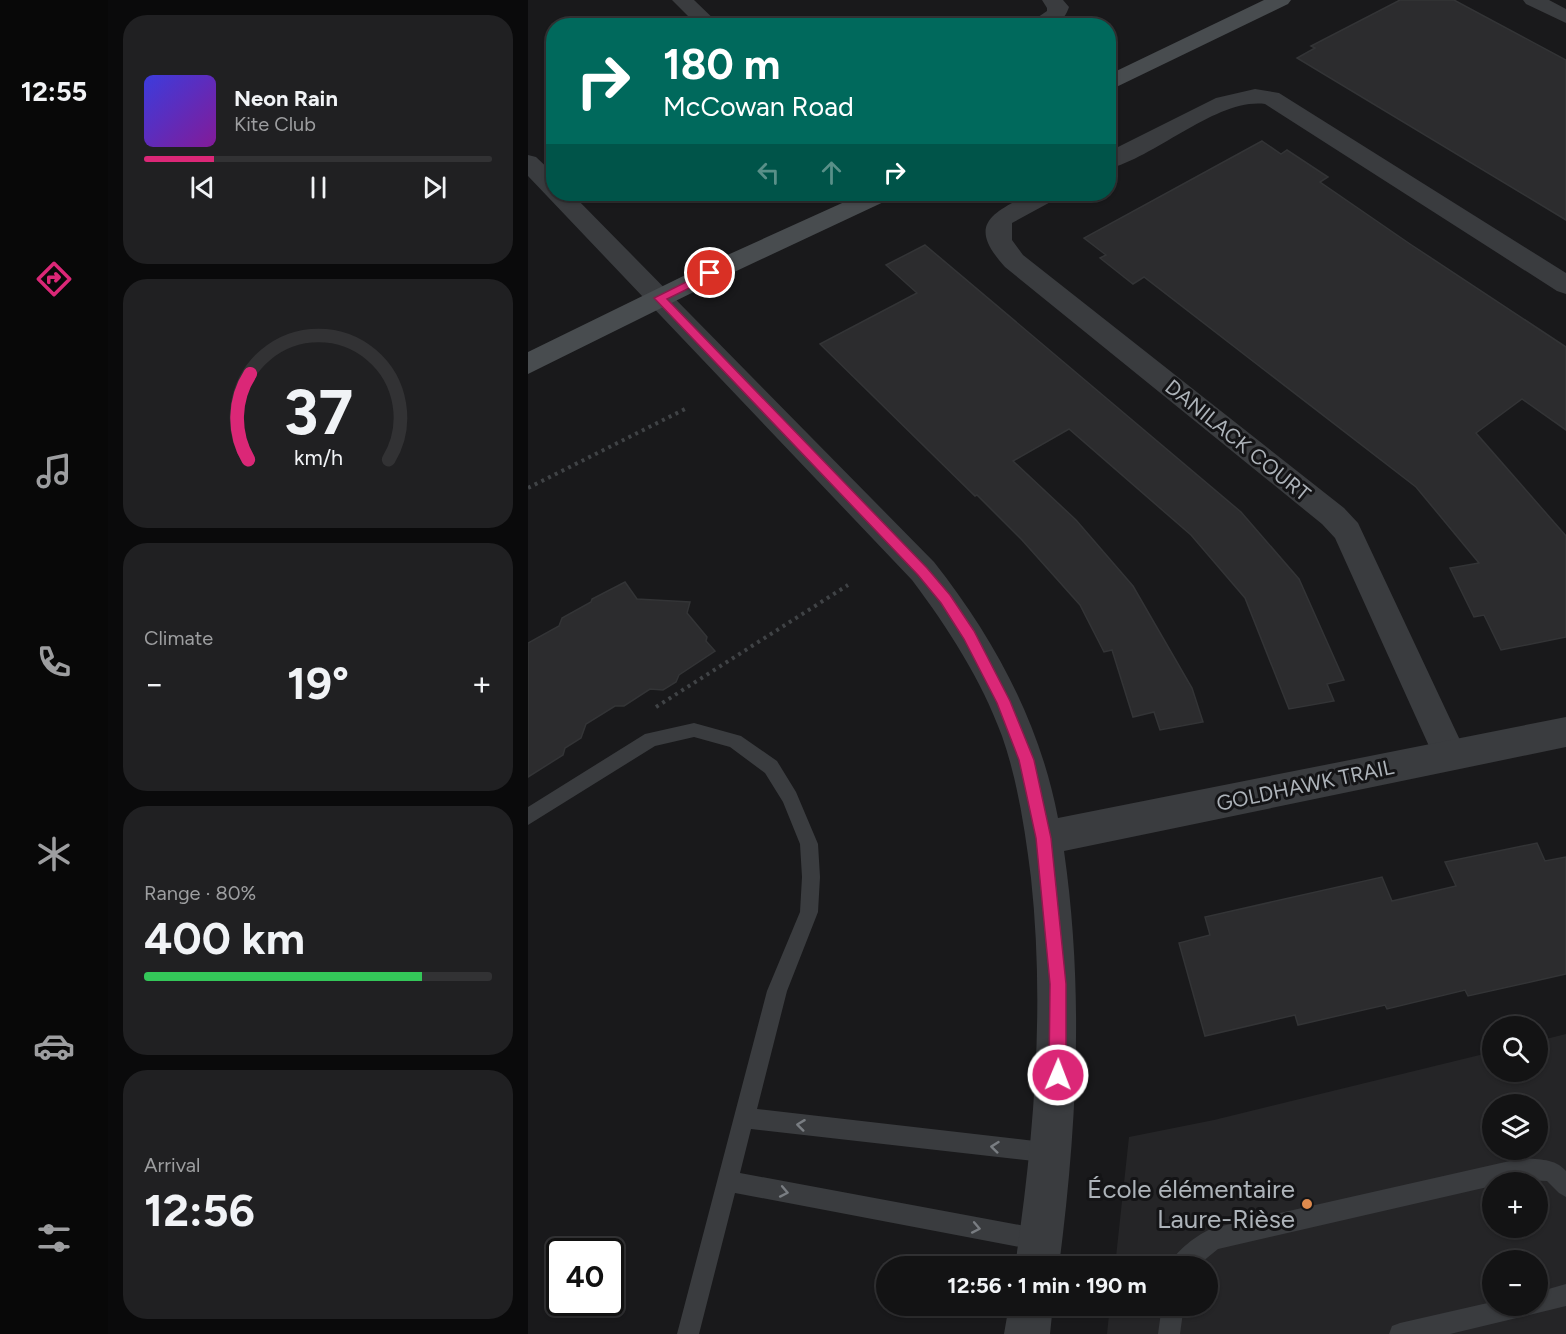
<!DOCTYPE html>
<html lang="en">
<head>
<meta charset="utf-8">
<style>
	:root { --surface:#131314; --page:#202022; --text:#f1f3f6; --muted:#9d9ea0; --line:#323234; --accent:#db2777 }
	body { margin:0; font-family:Figtree,sans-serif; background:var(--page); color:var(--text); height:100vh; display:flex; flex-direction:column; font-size:22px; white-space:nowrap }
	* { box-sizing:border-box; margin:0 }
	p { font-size:20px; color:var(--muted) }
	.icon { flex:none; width:33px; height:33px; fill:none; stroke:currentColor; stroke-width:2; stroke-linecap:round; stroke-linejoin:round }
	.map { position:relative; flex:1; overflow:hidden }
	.details { display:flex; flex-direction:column; gap:15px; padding:15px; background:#0a0a0b; width:420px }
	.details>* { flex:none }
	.hud { position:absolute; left:18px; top:18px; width:570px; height:183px; border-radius:24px; box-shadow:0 2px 4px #0004,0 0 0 2px var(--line); background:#00695c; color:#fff; overflow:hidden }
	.tools { position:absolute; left:954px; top:1016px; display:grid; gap:12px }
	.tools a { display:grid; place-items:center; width:66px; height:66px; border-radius:50%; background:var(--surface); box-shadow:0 2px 4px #0004,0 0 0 2px var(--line); font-size:30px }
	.speed { position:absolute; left:18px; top:1238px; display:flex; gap:12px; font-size:30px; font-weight:700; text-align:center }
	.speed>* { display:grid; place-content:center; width:78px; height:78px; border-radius:50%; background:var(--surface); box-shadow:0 2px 4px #0004,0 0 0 2px var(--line); line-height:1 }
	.speed .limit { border:3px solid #111; border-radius:9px; background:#fff; color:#111 }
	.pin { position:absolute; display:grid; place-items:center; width:51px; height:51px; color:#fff; margin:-26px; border:3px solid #fff; border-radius:50%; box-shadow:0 2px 6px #0007 }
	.me { position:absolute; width:66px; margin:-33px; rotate:1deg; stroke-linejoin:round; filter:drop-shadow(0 0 4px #0008) }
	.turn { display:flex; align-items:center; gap:21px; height:126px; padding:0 18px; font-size:27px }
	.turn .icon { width:78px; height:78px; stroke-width:2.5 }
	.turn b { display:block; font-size:42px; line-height:51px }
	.lanes { display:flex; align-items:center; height:57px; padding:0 18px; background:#0003; justify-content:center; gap:30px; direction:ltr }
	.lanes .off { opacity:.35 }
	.big { font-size:45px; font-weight:700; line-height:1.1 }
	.details .card { flex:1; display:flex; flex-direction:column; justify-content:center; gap:9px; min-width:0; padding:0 21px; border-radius:24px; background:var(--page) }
	.details .dial { align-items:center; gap:0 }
	.dial svg { height:156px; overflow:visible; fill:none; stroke:var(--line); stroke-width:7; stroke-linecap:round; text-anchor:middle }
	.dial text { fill:var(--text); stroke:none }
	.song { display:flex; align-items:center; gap:18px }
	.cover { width:72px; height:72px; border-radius:9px; background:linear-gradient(135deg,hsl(240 70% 55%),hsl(290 70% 35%)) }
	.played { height:6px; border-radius:3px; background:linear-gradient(90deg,var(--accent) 20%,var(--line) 20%) }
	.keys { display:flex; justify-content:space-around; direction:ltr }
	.heat { display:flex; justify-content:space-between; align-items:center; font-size:33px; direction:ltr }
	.charge { height:9px; border-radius:4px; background:linear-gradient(90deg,#34c759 80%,var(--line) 0) }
	.trip { position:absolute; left:348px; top:1256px; width:342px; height:60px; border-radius:30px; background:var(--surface); box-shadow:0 2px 4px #0004,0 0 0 2px var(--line); font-weight:700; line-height:60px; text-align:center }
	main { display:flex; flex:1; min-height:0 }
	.menu { display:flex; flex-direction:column; width:108px; justify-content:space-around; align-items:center; background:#080808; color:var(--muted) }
	.menu .icon { width:42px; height:42px }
	.menu .on { color:var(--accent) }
	.menu b { font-size:27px; color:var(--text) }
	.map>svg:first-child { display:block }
</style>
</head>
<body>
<main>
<nav class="menu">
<b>12:55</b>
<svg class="icon on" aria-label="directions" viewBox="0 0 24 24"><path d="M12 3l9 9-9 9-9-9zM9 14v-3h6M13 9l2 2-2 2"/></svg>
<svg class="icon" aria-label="music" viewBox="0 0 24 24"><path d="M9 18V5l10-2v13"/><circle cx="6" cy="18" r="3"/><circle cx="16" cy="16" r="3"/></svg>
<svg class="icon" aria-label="phone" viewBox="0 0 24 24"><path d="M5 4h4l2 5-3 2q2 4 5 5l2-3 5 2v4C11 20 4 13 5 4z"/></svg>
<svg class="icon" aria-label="climate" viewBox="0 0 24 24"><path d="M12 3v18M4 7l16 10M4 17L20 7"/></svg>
<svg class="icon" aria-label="car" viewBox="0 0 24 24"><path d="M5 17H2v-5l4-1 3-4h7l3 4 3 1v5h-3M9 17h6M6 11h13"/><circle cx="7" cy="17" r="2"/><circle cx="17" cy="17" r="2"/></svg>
<svg class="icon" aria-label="filters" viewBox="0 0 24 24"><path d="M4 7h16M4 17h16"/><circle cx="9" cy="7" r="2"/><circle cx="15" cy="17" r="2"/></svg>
</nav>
<section class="details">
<div class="card">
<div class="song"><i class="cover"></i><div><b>Neon Rain</b><p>Kite Club</p></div></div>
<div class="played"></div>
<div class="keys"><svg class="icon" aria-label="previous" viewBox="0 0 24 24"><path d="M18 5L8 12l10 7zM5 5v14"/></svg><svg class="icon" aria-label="pause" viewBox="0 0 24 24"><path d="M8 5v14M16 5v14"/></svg><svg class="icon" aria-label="next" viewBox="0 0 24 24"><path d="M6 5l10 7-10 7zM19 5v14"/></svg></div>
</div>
<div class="card dial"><svg viewBox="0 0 100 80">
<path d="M14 69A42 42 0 1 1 86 69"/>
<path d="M14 69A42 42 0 0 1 15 25" stroke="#db2777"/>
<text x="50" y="56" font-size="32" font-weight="700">37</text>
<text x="50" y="72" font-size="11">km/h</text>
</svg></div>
<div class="card"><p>Climate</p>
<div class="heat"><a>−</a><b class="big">19°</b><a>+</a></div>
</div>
<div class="card"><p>Range · 80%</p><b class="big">400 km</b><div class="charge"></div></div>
<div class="card"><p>Arrival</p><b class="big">12:56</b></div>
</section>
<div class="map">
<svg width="1038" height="1334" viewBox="0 0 1038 1334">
	<rect width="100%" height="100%" fill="#19191b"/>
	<path fill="#252527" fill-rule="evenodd" d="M 1038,1034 L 1038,1334 L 579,1334 L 582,1305 L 680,1305 L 680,1266 L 587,1266 L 601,1137 L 686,1120 L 964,1052 L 964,1071 L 1010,1071 L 1010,1041 ZM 964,1104 L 1010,1104 L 1010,1149 L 964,1149 ZM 964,1182 L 1010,1182 L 1010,1227 L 964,1227 ZM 964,1260 L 1010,1260 L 1010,1305 L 964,1305 Z"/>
	<path fill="#2c2c2e" stroke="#333436" stroke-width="1.5" d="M 872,0 L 926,0 L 1038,60 L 1038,220 L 769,58 L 787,48 L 783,46 Z
		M 734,141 L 753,154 L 759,150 L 800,177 L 792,182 L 882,244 L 1038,347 L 1038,430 L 994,399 L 948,433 L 1038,536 L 1038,637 L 973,650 L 956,615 L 946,617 L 922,568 L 951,563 L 888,487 L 616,277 L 605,284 L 572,258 L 578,255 L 556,238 Z
		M 397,245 L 713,512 L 771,579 L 816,680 L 799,684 L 806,701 L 761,709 L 717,598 L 663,535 L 541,429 L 485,461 L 548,520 L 605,586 L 664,688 L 675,722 L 632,730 L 626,712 L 605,717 L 584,650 L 576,652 L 552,605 L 494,540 L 449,495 L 447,496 L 292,344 L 389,293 L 358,265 Z
		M 97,582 L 109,599 L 162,602 L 159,613 L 179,637 L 178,641 L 187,651 L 151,675 L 148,682 L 135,690 L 122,689 L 96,706 L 87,706 L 58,724 L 53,738 L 37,748 L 35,755 L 0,777 L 0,643 L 31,626 L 34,618 L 63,602 L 64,599 Z
		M 1009,843 L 1017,861 L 1038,857 L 1038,974 L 940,996 L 937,990 L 859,1009 L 857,1005 L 770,1025 L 767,1015 L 677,1036 L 651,943 L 682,935 L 677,917 L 854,877 L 864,901 L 928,886 L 917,862 Z"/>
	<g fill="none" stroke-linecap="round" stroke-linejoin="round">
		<path stroke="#404346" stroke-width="4" stroke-dasharray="3 4.5" stroke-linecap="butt" d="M 0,488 L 159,408
			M 128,707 L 320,585"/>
		<path fill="#3a3c3f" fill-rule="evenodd" d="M 166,723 L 213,736 L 249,761 L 268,792 L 290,844 L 292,877 L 290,912 L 259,991 L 229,1109 L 524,1143 L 531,1146 L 534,1153 L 531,1160 L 524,1163 L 223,1129 L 212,1173 L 513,1229 L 521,1232 L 524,1240 L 521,1248 L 513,1251 L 207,1193 L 171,1334 L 149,1334 L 239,991 L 272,912 L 274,877 L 272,844 L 255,802 L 237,773 L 202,747 L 166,737 L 127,746 L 0,825 L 0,807 L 117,734 Z
			M 995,1158 C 1011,1160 1026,1158 1038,1171 L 1038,1197 L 1031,1193 L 1019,1181 L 995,1180 L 964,1182 L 964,1186 L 690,1249 L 669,1266 L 641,1266 C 647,1251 670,1234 685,1228 Z
			M 1038,1284 L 1038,1306 L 922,1334 L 861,1334 L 864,1326 L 872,1323 L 964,1302 L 964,1305 L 1010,1305 L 1010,1292 Z
			M 634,1305 L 656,1305 L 652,1334 L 630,1334 Z"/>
		<path fill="#3a3c3f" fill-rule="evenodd" d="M 144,0 L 166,0 L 193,26 L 170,26 Z
			M 514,0 L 535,0 L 541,7 C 534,29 516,26 497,26 L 519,11 L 519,8 Z
			M 995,0 L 1021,0 L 1038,9 L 1038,23 L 998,4 Z
			M 727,89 L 751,93 L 1038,273 L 1038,294 L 1029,291 L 737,104 C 689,98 628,157 580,169 L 580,152 L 688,98 Z
			M 501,194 L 531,194 L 528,199 L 484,223 L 484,240 L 495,255 L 816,508 L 830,523 L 939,755 L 934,766 L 922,770 L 910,766 L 807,538 L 794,524 L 477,267 C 439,225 462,214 501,194 Z"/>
		<path fill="#3a3c3f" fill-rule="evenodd" d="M 0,155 L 8,157 L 26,174 L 26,194 L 44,194 L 406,562 C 466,638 512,723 530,818 L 1038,717 L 1038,747 L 536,851 C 556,990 549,1127 531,1266 L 487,1266 C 506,1137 517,1008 503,878 C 497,830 490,782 474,736 C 453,679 420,628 384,580 L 0,176 Z
			M 481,1305 L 525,1305 L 522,1334 L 476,1334 Z"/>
		<path fill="#484c4f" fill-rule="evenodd" d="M 736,0 L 763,0 L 760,4 L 580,91 L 580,75 Z
			M 334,194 L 365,194 L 362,199 L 202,274 L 0,374 L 0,352 L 184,262 Z"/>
	</g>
	<defs><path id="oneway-chevron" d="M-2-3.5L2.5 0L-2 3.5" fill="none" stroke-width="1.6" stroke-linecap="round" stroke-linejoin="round" transform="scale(1.5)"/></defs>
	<g stroke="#797d82">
		<use href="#oneway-chevron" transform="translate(273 1125) rotate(-173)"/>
		<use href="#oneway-chevron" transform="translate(467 1147) rotate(-174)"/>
		<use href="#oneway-chevron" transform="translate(256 1192) rotate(11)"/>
		<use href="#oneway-chevron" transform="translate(448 1228) rotate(11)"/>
	</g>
	<path fill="#db2777" stroke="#8e194d" stroke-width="1.5" d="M 182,270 L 186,271 L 186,276 L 139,299 L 399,568 L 422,595 L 446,631 L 482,701 L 506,760 L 523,838 L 538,984 L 538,1075 L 536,1081 L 530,1084 L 524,1081 L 521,1075 L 522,984 L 508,838 L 491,760 L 469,703 L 436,639 L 413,603 L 390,575 L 126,298 Z"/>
	<circle fill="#de8a4d" stroke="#141416" stroke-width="2" cx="779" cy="1204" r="6"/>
	<g text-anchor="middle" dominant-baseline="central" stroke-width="6" stroke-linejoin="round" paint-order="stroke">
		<g font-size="21" fill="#adb3b9" stroke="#141416">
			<text transform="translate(710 440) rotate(39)">DANILACK COURT</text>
			<text transform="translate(777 785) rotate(-12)">GOLDHAWK TRAIL</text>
		</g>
		<g font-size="26" fill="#adb3b9" stroke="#141416" text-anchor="end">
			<text x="767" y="1189">École élémentaire<tspan x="767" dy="30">Laure-Rièse</tspan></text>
		</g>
	</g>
</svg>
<div class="tools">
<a><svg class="icon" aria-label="search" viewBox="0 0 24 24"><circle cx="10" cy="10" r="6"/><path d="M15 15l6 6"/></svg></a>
<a><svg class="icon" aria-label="layers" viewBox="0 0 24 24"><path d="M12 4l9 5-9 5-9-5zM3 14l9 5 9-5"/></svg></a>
<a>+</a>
<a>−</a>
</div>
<div class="speed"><div class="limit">40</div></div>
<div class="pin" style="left:182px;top:273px;background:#d93025"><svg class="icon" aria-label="arrive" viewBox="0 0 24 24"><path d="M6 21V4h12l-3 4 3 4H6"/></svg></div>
<svg class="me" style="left:530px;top:1075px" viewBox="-20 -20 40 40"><circle r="17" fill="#db2777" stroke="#fff" stroke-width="3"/><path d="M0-11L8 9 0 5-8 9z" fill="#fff"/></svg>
<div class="trip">12:56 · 1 min · 190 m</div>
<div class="hud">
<div class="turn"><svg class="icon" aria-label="right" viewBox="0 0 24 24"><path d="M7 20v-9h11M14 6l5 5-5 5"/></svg><div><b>180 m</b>McCowan Road</div></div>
<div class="lanes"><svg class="icon off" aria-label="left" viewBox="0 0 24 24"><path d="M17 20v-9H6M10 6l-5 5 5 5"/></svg><svg class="icon off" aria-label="ahead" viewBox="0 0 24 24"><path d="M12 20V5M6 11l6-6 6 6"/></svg><svg class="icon" aria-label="right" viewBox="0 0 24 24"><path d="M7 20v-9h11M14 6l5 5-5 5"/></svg></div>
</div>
</div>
</main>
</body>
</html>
